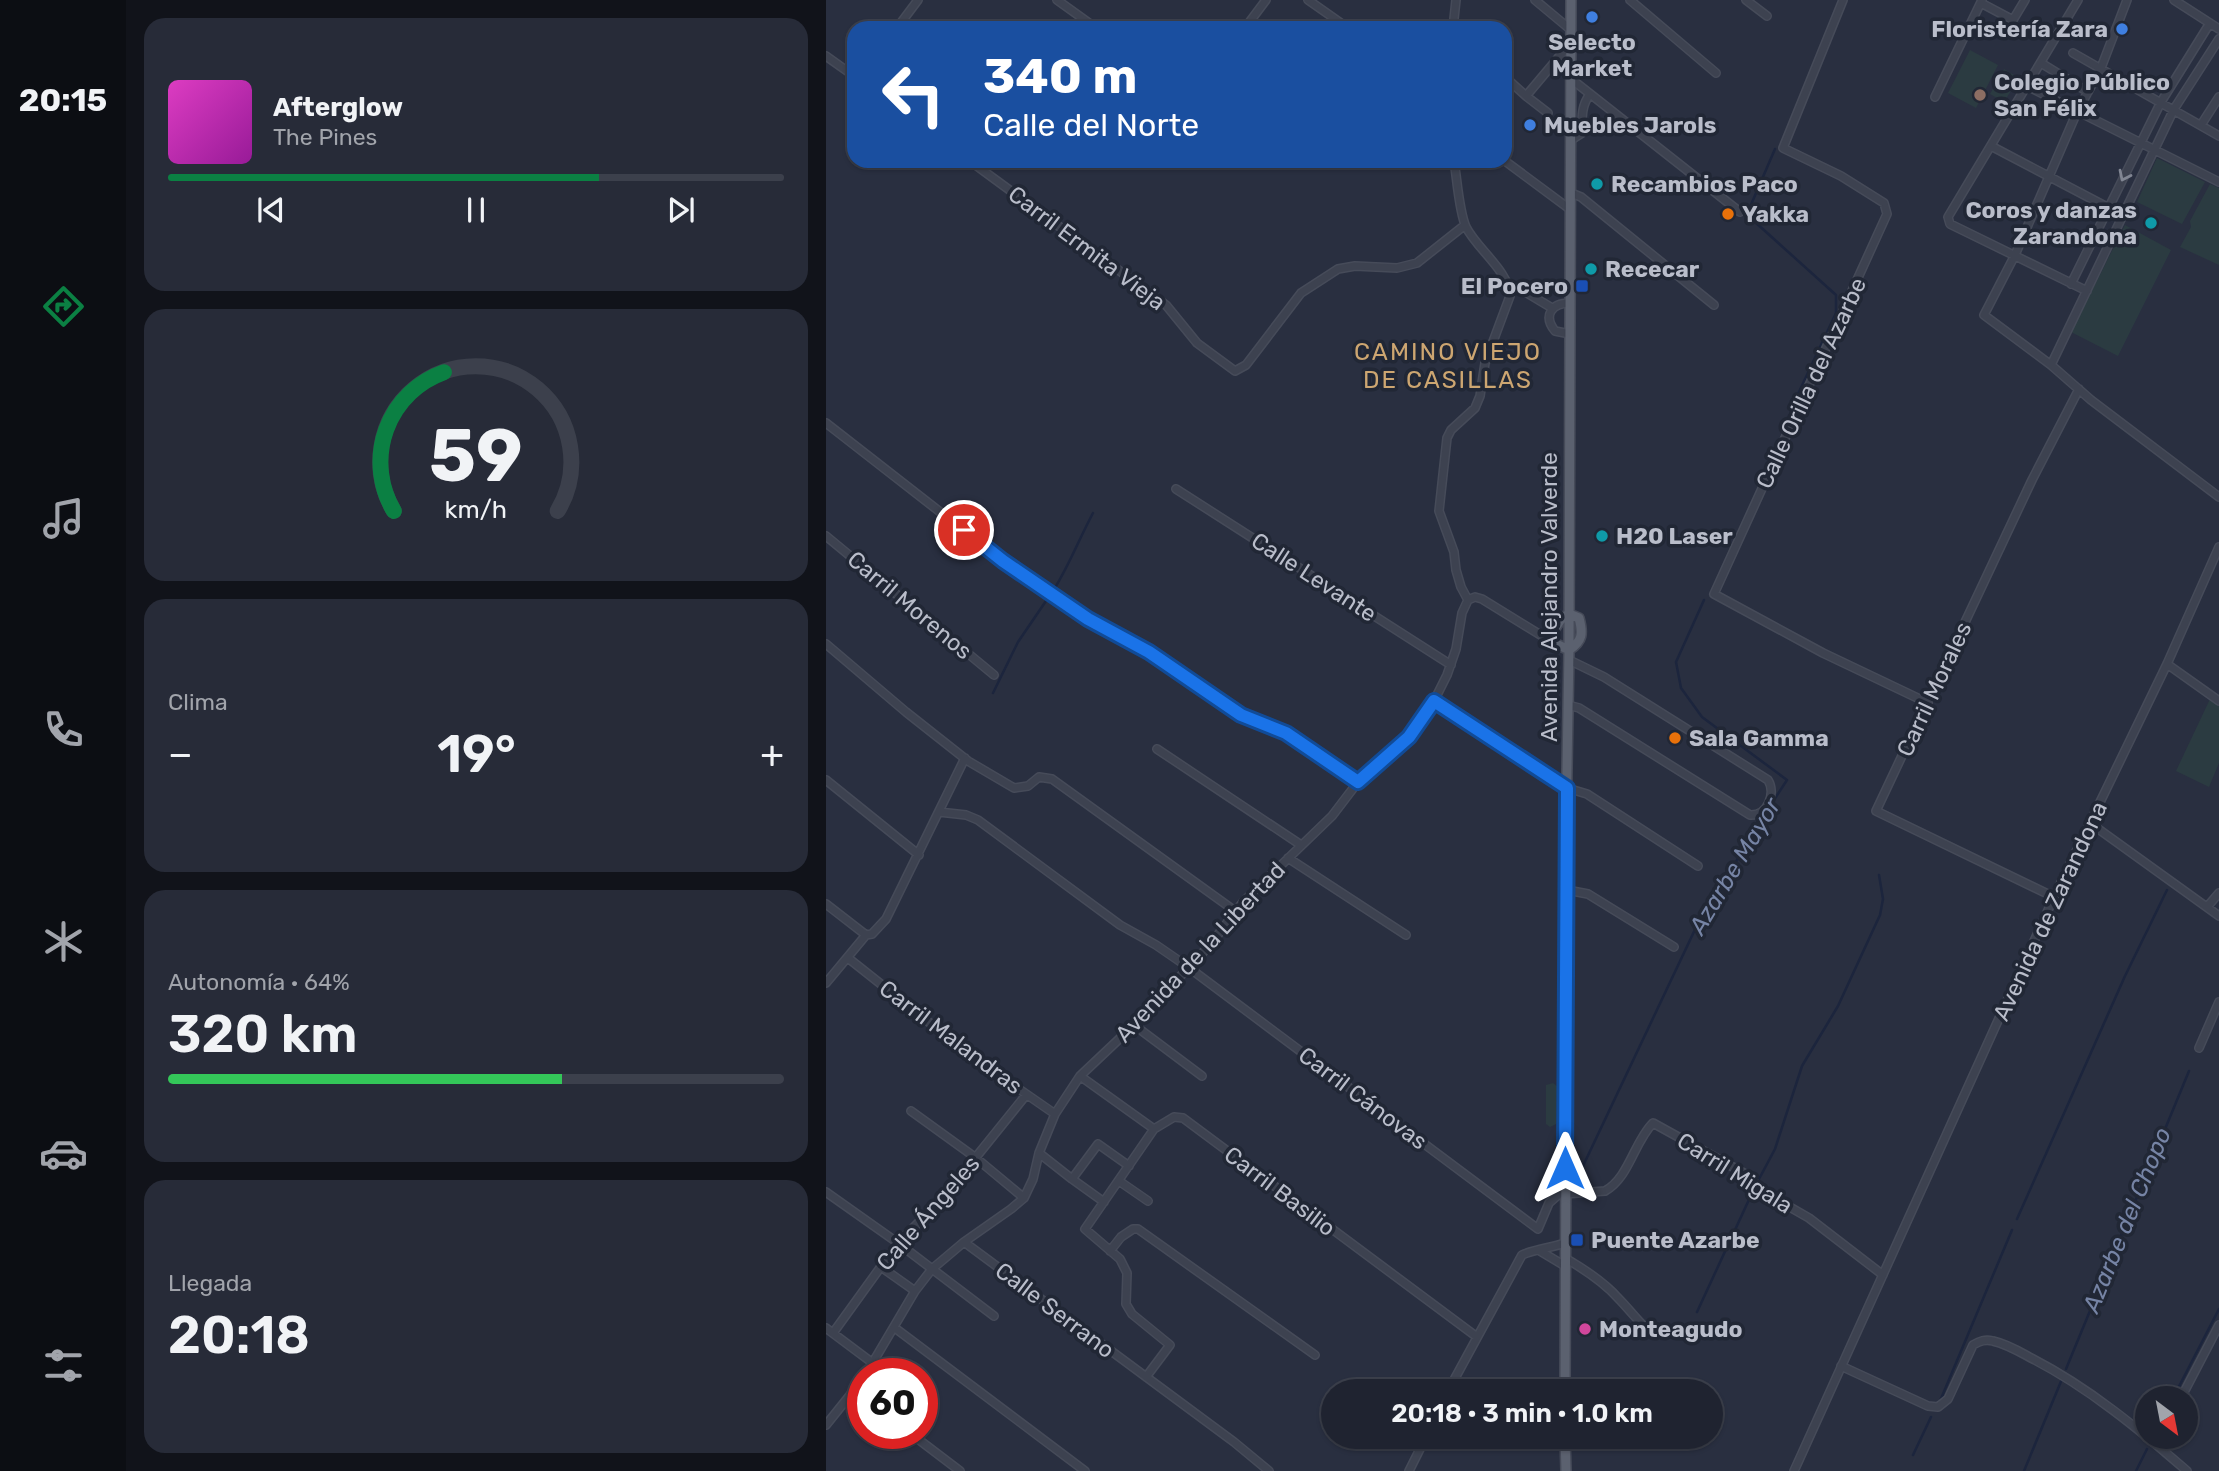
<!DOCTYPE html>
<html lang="es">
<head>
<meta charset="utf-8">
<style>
	:root { --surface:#1f2330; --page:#272b38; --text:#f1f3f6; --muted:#a1a4ab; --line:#3c404c; --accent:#0b8043 }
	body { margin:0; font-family:Rubik,sans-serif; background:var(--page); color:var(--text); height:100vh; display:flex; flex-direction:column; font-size:26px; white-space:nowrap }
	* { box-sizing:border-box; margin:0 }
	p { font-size:23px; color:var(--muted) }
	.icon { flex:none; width:38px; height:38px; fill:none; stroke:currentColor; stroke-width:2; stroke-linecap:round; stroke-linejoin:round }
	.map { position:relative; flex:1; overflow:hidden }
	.details { display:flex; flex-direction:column; gap:18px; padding:18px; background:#11131a; width:700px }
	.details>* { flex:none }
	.hud { position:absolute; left:21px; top:21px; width:665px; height:147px; border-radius:21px; box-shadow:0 2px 5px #0004,0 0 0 2px var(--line); background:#1a4fa0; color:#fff; overflow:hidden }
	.needle { width:46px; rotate:148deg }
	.controls { position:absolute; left:1309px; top:1386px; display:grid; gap:14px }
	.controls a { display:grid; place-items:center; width:63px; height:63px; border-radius:50%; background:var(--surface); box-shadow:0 2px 5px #0004,0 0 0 2px var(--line); font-size:35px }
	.speed { position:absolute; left:21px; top:1358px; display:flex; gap:14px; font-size:35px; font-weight:700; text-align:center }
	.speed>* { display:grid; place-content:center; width:91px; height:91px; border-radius:50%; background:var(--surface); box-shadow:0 2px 5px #0004,0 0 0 2px var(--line); line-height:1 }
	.speed .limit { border:10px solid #d22; background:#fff; color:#111 }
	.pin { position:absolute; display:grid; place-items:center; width:60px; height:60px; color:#fff; margin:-30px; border:4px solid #fff; border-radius:50%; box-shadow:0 2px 7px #0007 }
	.me { position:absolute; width:77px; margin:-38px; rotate:0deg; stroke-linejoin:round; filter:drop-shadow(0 0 5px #0008) }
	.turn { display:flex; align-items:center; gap:24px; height:147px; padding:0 21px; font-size:32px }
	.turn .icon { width:91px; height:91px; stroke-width:2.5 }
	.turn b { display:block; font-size:49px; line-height:60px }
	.big { font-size:52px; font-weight:600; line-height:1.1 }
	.details .tile { flex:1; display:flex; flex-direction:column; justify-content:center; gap:10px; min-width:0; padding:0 24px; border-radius:21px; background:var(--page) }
	.details .dial { align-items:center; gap:0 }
	.dial svg { height:182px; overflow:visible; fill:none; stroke:var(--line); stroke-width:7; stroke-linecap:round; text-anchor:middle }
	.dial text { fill:var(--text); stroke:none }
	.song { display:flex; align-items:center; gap:21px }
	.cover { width:84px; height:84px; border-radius:10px; background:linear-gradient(135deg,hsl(310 70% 55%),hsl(300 70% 35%)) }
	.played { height:7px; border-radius:4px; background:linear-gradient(90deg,var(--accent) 70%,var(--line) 70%) }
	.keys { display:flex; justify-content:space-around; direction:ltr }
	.heat { display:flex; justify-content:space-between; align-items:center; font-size:38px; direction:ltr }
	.charge { height:10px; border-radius:5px; background:linear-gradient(90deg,#34c759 64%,var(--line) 0) }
	.trip { position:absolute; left:495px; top:1379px; width:402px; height:70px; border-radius:35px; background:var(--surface); box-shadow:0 2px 5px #0004,0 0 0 2px var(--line); font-weight:600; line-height:70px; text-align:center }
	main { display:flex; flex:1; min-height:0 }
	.dock { display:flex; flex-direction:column; width:126px; justify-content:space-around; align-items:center; background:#0c0e13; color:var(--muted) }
	.dock .icon { width:49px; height:49px }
	.dock .on { color:var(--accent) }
	.dock b { font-size:32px; color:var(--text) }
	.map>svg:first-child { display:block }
</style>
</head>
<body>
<main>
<nav class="dock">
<b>20:15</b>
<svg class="icon on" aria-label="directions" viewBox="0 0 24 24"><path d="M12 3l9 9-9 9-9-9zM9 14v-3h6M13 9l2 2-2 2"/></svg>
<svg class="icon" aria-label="music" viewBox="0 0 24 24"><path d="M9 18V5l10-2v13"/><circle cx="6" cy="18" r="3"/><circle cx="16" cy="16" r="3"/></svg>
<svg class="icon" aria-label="phone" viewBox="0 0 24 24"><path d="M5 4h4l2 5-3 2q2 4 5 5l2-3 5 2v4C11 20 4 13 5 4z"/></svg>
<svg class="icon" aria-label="climate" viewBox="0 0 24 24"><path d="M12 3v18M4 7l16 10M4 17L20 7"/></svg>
<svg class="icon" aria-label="car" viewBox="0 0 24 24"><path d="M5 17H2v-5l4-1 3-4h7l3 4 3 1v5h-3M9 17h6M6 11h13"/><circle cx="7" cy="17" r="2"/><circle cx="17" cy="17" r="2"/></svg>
<svg class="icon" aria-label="filters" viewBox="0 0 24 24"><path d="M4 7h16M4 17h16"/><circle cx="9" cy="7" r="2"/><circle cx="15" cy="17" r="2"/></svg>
</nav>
<section class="details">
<div class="tile">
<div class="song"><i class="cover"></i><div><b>Afterglow</b><p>The Pines</p></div></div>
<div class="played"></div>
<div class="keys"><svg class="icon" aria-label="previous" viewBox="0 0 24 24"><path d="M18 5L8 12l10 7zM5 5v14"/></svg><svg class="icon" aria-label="pause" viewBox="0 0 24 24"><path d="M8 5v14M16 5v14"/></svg><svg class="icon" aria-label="next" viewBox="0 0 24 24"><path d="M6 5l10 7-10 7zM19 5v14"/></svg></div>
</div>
<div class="tile dial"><svg viewBox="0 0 100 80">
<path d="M14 69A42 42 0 1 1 86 69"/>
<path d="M14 69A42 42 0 0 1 36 8" stroke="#0b8043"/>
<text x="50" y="56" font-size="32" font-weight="700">59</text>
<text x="50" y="72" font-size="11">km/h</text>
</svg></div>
<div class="tile"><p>Clima</p>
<div class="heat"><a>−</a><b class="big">19°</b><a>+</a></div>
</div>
<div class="tile"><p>Autonomía · 64%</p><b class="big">320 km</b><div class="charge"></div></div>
<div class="tile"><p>Llegada</p><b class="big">20:18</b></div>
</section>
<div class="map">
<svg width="1393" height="1471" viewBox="0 0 1393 1471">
	<rect width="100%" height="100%" fill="#292f40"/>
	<path fill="#2b3b41" d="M 1144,50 L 1172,65 L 1150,108 L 1122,93 Z
		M 1178,69 L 1193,78 L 1178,102 L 1164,94 Z
		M 1331,158 L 1379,182 L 1356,224 L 1311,202 Z
		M 1384,184 L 1393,188 L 1393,265 L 1354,247 L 1365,227 L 1364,221 Z
		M 1299,225 L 1345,250 L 1292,356 L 1245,332 Z
		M 1384,699 L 1393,705 L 1393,763 L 1383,787 L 1350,771 Z
		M 727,1083 L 731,1086 L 730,1124 L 724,1127 L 720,1124 L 720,1085 Z"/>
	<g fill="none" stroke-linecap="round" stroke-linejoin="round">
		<path stroke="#1c253d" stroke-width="2.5" d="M 949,149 L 924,207 L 929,222 L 1010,295 L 1010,313 L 972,394
			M 227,591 C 243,566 253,539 267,513
			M 878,600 L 850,662 L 855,688 L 876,717 L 961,780 L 946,803
			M 167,693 L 192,642 L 222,598
			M 757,1166 L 874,919 L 943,809
			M 933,1179 L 949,1149 L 976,1066 L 1012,1006 L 1054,915 L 1057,899 L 1053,875
			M 1191,1219 L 1299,976 L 1341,890
			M 871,1312 L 927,1191
			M 1240,1369 L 1363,1071
			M 1347,1398 L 1393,1309
			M 1114,1401 L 1186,1230
			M 1087,1455 L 1105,1417
			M 1198,1471 L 1236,1379
			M 1310,1471 L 1321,1449"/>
		<defs>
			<path id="minor" d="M 231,0 L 270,28
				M 482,0 L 522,28
				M 709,0 L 745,30
				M 804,0 L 890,73
				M 920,0 L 941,16
				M 1017,0 L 957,148 L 1015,176 L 1058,203 L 1061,214 L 888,594 L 997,653 L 1102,703
				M 1252,0 L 1122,217 L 1124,224 L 1261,291
				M 1301,0 L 1275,68 L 1251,112 L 1189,255 L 1158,315 L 1225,365 L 1265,400 L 1393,497
				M 1348,0 L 1393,29
				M 1155,3 L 1187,20 L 1199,0
				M 71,28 L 92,0
				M 419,28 L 440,0
				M 627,28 L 630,0
				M 1247,53 L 1393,136
				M 0,56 L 28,76
				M 1215,63 L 1262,92
				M 679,77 L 700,96 L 737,52 L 744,47
				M 744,78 L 914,212
				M 1201,86 L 1393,182
				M 700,96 L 722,113
				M 1109,97 L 1156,0
				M 1375,125 L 1393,97
				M 745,140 L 756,133 C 756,118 755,106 764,94
				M 1165,146 L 1283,208 L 1299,212
				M 144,161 L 340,305 L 371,343 L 409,371 L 420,365 L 475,293 L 512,269 L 529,266 L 571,268 L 591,263 L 639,225
				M 628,161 C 631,178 633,212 640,227 C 651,249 683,271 684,296 L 659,363 L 654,396 L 649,408 L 625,430 L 621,438 L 613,511 L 628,552 L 630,570 L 635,587 L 642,600
				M 679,161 L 745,210
				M 745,193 L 755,197 L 888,305
				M 1245,284 L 1335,102 L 1384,23
				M 684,289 L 691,287 L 726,308
				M 744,334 L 729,331 C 717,316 725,303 744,303
				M 1225,365 L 1348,109 L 1393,39
				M 0,423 L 177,561 L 262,619 L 323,652 L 415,715 L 460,733 L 532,782
				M 350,489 L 625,665
				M 0,536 L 168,675
				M 642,600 L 649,597 L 656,599 L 726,642
				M 0,644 L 80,712 L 142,761 L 188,788 L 202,786 L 213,777 L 226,779 L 409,911
				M 1341,664 L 1393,701
				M 608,701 L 741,788 L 761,794 L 872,866
				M 742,705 L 753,708 L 924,815 C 942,816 950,793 942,780 L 778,677 L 743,660
				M 331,749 L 475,845
				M 0,780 L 93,855
				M 113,812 L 140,815 L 152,820 L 294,925 L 330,945 L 362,967 L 712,1229 L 723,1203 L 739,1189
				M 1264,823 L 1393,916
				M 462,858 L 580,935
				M 741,890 L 762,894 L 848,947
				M 1228,897 L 1050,811 L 1206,480 L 1253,389
				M 0,904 L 40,935
				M 1381,907 L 1393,893
				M 22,958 L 148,1058 L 229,1114
				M 0,983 L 40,935 L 46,934 L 60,919 L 139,758
				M 308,1025 L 376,1076
				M 1373,1048 L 1393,1002
				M 254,1076 L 328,1129 L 348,1117 L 357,1118 L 651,1337
				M 85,1111 L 150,1158 L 198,1198
				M 213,1153 L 246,1179 L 272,1144 L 303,1166
				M 246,1179 L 278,1202
				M 293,1181 L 322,1201
				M 0,1192 L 72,1243 L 168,1316
				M 739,1194 L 779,1191 C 803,1178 808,1142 827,1123 L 923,1176 L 936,1191 L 983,1218 L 1057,1275
				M 138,1242 L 408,1442 L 443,1471
				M 284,1251 L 295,1237 L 307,1229 L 312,1229 L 489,1355
				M 714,1251 L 739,1266
				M 739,1258 C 758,1269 777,1281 792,1298 C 804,1310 813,1323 826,1334
				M 55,1267 L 89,1291
				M 0,1328 L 48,1364
				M 69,1328 L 259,1471
				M 7,1333 L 72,1243 L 117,1198 L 200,1095
				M 1015,1366 L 1102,1406 L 1112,1407 L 1122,1399 L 1147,1345 C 1154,1341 1159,1339 1167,1341 C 1181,1344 1194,1352 1207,1359 C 1263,1388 1313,1429 1361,1471
				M 40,1374 L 89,1291 L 106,1269 L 138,1242 L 185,1209 L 198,1198 L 207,1179 L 213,1153 L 229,1114 L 254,1076 L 308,1025 L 384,945 L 417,902 L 506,816 L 532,782 L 583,737 L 608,701 L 621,675 L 630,649 L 636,613 L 642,600
				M 320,1377 L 344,1345 L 306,1314 L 300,1304 L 301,1273 L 294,1259 L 259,1229 L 328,1129
				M 622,1391 L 696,1255 C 710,1249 724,1248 739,1243
				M 1355,1398 L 1393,1325
				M 0,1425 L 37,1379
				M 84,1433 L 134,1471
				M 583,1471 L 600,1437
				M 968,1471 L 1228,897 L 1341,664 L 1393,547"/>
			<path id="major" d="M 743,614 L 753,618 C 757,633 757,641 743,650 L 726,642 L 725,634 L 736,618 Z
				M 739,1391 L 741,890 L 740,828 L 743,650 L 745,0
				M 739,1437 L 740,1471"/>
		</defs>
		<use href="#minor" stroke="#464b59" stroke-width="10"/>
		<use href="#major" stroke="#464b59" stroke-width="12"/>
		<use href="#minor" stroke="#3d4250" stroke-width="7"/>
		<use href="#major" stroke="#5b616f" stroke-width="9"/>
	</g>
	<defs><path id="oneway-chevron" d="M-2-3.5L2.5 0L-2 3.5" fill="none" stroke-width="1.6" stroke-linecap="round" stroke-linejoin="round" transform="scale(1.75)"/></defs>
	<use stroke="#818693" href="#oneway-chevron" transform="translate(1298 176) rotate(116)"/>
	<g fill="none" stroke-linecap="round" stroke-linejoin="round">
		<defs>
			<path id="route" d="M 138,530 L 177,561 L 262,619 L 323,652 L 415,715 L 460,733 L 532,782 L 583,737 L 608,701 L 741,788 L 739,1168"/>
		</defs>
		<use href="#route" stroke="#114b97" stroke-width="18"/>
		<use href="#route" stroke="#1a73e8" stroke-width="12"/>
	</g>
	<g fill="#3f7fe0" stroke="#212735" stroke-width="2.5">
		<circle cx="766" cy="17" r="7"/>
		<circle cx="1296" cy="29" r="7"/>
		<circle cx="704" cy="125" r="7"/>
	</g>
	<circle fill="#8d6e63" stroke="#212735" stroke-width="2.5" cx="1154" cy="95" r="7"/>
	<g fill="#0f9aa8" stroke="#212735" stroke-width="2.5">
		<circle cx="771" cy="184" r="7"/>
		<circle cx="1325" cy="223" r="7"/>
		<circle cx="765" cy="269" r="7"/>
		<circle cx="776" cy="536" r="7"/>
	</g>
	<g fill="#e8710a" stroke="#212735" stroke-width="2.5">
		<circle cx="902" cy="214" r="7"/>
		<circle cx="849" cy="738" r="7"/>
	</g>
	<g fill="#1a4fb4" stroke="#212735" stroke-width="2.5">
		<rect x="749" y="279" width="14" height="14" rx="3.5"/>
		<rect x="744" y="1233" width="14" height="14" rx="3.5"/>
	</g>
	<circle fill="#d1479c" stroke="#212735" stroke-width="2.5" cx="759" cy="1329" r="7"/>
	<g text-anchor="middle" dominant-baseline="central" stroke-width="7" stroke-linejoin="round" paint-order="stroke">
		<g font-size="23" font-weight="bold" fill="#b9bdca" stroke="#212735" text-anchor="start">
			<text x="1282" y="29" text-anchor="end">Floristería Zara</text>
			<text x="766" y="42" text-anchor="middle">Selecto<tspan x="766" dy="26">Market</tspan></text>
			<text x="1168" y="82">Colegio Público<tspan x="1168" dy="26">San Félix</tspan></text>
			<text x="718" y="125">Muebles Jarols</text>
			<text x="785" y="184">Recambios Paco</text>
			<text x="1311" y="210" text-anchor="end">Coros y danzas<tspan x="1311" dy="26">Zarandona</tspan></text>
			<text x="916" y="214">Yakka</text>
			<text x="779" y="269">Rececar</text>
			<text x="742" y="286" text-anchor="end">El Pocero</text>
			<text x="790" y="536">H20 Laser</text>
			<text x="863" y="738">Sala Gamma</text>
			<text x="765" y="1240">Puente Azarbe</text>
			<text x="773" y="1329">Monteagudo</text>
		</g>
		<g font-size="23" fill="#b9bdca" stroke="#212735">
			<text transform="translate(261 248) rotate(37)">Carril Ermita Vieja</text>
			<text transform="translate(985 383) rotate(-65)">Calle Orilla del Azarbe</text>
			<text transform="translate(488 577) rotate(33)">Calle Levante</text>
			<text transform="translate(723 597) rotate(-90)">Avenida Alejandro Valverde</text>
			<text transform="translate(84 605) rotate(40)">Carril Morenos</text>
			<text transform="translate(1108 689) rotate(-65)">Carril Morales</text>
			<text transform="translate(1224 911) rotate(-65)">Avenida de Zarandona</text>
			<text transform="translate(374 952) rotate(-47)">Avenida de la Libertad</text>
			<text transform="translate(125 1037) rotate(37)">Carril Malandras</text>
			<text transform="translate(537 1098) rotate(37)">Carril Cánovas</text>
			<text transform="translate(909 1173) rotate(32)">Carril Migala</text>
			<text transform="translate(454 1191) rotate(37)">Carril Basilio</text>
			<text transform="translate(102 1213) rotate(-49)">Calle Ángeles</text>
			<text transform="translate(229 1310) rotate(37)">Calle Serrano</text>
		</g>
		<g font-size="24" letter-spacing="2" fill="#cda671" stroke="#212735">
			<text x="622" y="352">CAMINO VIEJO<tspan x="622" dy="28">DE CASILLAS</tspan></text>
		</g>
		<g font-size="24" font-style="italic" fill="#7684a5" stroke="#212735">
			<text transform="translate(909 866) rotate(-59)">Azarbe Mayor</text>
			<text transform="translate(1301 1220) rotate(-68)">Azarbe del Chopo</text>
		</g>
	</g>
</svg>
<div class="controls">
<a><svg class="needle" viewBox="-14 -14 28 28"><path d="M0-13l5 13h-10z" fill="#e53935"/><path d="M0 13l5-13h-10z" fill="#a1a4ab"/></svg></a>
</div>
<div class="speed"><div class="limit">60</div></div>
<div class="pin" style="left:138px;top:530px;background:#d93025"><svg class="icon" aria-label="arrive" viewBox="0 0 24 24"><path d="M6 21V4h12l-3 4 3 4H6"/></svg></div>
<svg class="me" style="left:739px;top:1168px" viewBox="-20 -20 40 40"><path d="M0-17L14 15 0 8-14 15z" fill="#1a73e8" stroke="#fff" stroke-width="4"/></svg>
<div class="trip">20:18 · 3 min · 1.0 km</div>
<div class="hud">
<div class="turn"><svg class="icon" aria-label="left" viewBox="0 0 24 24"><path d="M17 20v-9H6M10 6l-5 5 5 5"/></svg><div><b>340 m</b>Calle del Norte</div></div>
</div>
</div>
</main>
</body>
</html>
